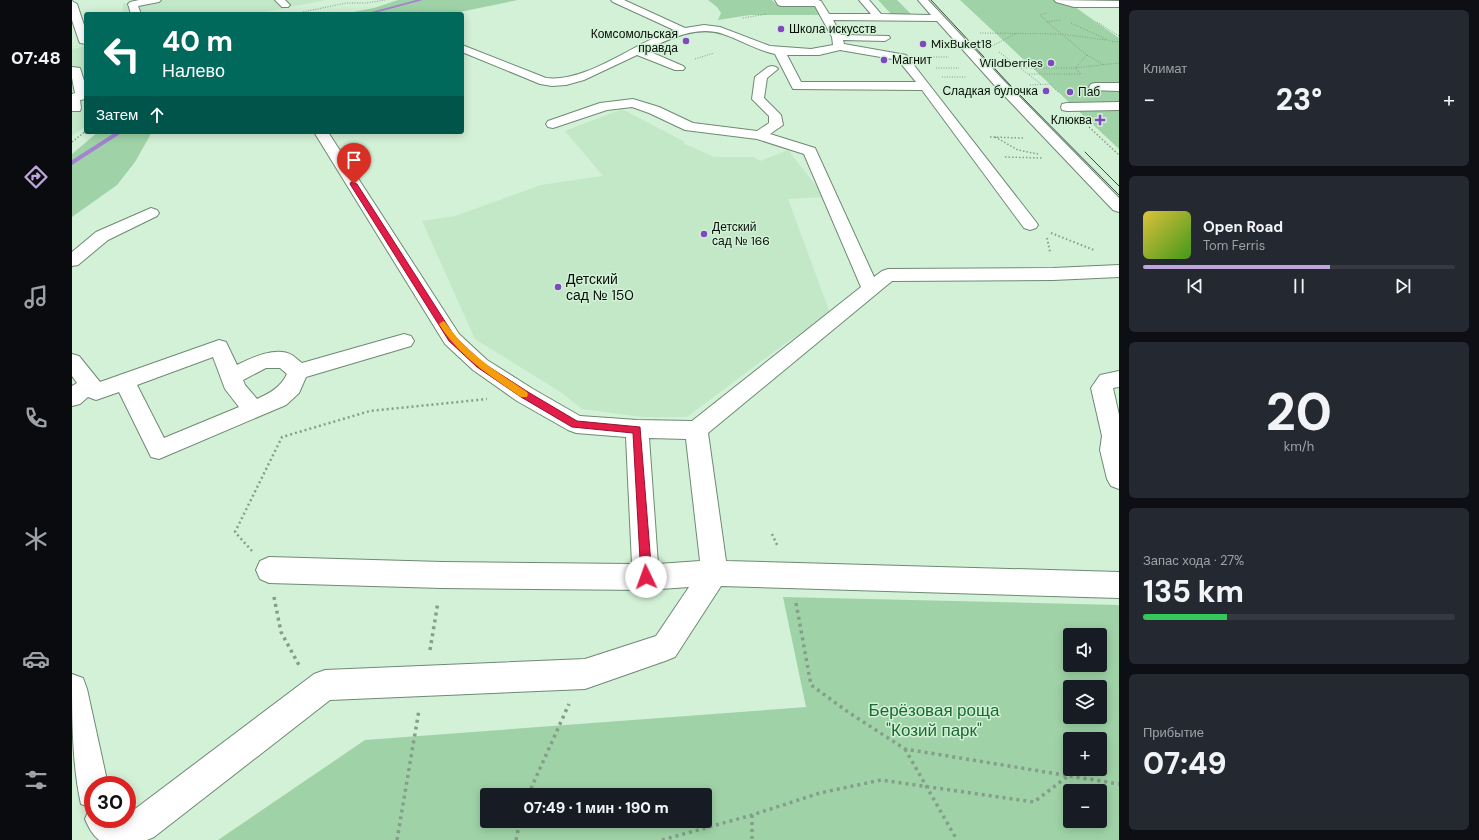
<!DOCTYPE html>
<html lang="ru">
<head>
<meta charset="utf-8">
<style>
	:root { --surface:#171b24; --page:#242831; --text:#f1f3f6; --muted:#9ea1a6; --line:#363941; --accent:#bea6dd }
	body { margin:0; font-family:"DM Sans",sans-serif; background:var(--page); color:var(--text); height:100vh; display:flex; flex-direction:column; font-size:15px; white-space:nowrap }
	* { box-sizing:border-box; margin:0 }
	p { font-size:13px; color:var(--muted) }
	.icon { flex:none; width:22px; height:22px; fill:none; stroke:currentColor; stroke-width:2; stroke-linecap:round; stroke-linejoin:round }
	.map { position:relative; flex:1; overflow:hidden }
	.panel { display:flex; flex-direction:column; gap:10px; padding:10px; background:#0d0f14; width:360px }
	.panel>* { flex:none }
	.banner { position:absolute; left:12px; top:12px; width:380px; height:122px; border-radius:4px; box-shadow:0 2px 10px #0003; background:#00695c; color:#fff; overflow:hidden }
	.buttons { position:absolute; left:991px; top:628px; display:grid; gap:8px }
	.buttons a { display:grid; place-items:center; width:44px; height:44px; border-radius:4px; background:var(--surface); box-shadow:0 2px 10px #0003; font-size:20px }
	.speed { position:absolute; left:12px; top:776px; display:flex; gap:8px; font-size:20px; font-weight:700; text-align:center }
	.speed>* { display:grid; place-content:center; width:52px; height:52px; border-radius:50%; background:var(--surface); box-shadow:0 2px 10px #0003; line-height:1 }
	.speed .limit { border:6px solid #d22; background:#fff; color:#111 }
	.pin { position:absolute; display:grid; place-items:center; width:34px; height:34px; color:#fff; margin:-41px -17px; border-radius:50% 50% 50% 0; rotate:-45deg; box-shadow:0 0 4px #0007 }
	.pin .icon { rotate:45deg }
	.me { position:absolute; width:44px; margin:-22px; rotate:357deg; stroke-linejoin:round; filter:drop-shadow(0 0 3px #0008) }
	.turn { display:flex; align-items:center; gap:14px; height:84px; padding:0 12px; font-size:18px }
	.turn .icon { width:52px; height:52px; stroke-width:2.5 }
	.turn b { display:block; font-size:28px; line-height:34px }
	.then { display:flex; align-items:center; height:38px; padding:0 12px; background:#0003; gap:8px; font-size:15px }
	.big { font-size:30px; font-weight:800; line-height:1.1 }
	.panel .tile { flex:1; display:flex; flex-direction:column; justify-content:center; gap:6px; min-width:0; padding:0 14px; border-radius:6px; background:var(--page) }
	.panel .dial { align-items:center; gap:0 }
	.dial b { font-size:52px; line-height:1 }
	.song { display:flex; align-items:center; gap:12px }
	.cover { width:48px; height:48px; border-radius:6px; background:linear-gradient(135deg,hsl(50 70% 55%),hsl(100 70% 35%)) }
	.played { height:4px; border-radius:2px; background:linear-gradient(90deg,var(--accent) 60%,var(--line) 60%) }
	.keys { display:flex; justify-content:space-around; direction:ltr }
	.heat { display:flex; justify-content:space-between; align-items:center; font-size:22px; direction:ltr }
	.charge { height:6px; border-radius:3px; background:linear-gradient(90deg,#34c759 27%,var(--line) 0) }
	.trip { position:absolute; left:408px; top:788px; width:232px; height:40px; border-radius:4px; background:var(--surface); box-shadow:0 2px 10px #0003; font-weight:800; line-height:40px; text-align:center }
	main { display:flex; flex:1; min-height:0 }
	.dock { display:flex; flex-direction:column; width:72px; justify-content:space-around; align-items:center; background:#090b0e; color:var(--muted) }
	.dock .icon { width:28px; height:28px }
	.dock .selected { color:var(--accent) }
	.dock b { font-size:18px; color:var(--text) }
	.map>svg:first-child { display:block }
</style>
</head>
<body>
<main>
<nav class="dock">
<b>07:48</b>
<svg class="icon selected" aria-label="directions" viewBox="0 0 24 24"><path d="M12 3l9 9-9 9-9-9zM9 14v-3h6M13 9l2 2-2 2"/></svg>
<svg class="icon" aria-label="music" viewBox="0 0 24 24"><path d="M9 18V5l10-2v13"/><circle cx="6" cy="18" r="3"/><circle cx="16" cy="16" r="3"/></svg>
<svg class="icon" aria-label="phone" viewBox="0 0 24 24"><path d="M5 4h4l2 5-3 2q2 4 5 5l2-3 5 2v4C11 20 4 13 5 4z"/></svg>
<svg class="icon" aria-label="climate" viewBox="0 0 24 24"><path d="M12 3v18M4 7l16 10M4 17L20 7"/></svg>
<svg class="icon" aria-label="car" viewBox="0 0 24 24"><path d="M5 17H2v-5l4-1 3-4h7l3 4 3 1v5h-3M9 17h6M6 11h13"/><circle cx="7" cy="17" r="2"/><circle cx="17" cy="17" r="2"/></svg>
<svg class="icon" aria-label="filters" viewBox="0 0 24 24"><path d="M4 7h16M4 17h16"/><circle cx="9" cy="7" r="2"/><circle cx="15" cy="17" r="2"/></svg>
</nav>
<div class="map">
<svg width="1047" height="840" viewBox="0 0 1047 840">
	<rect width="100%" height="100%" fill="#d3f1d7"/>
	<path fill="#c3e8c8" d="M 67,0 L 254,0 L 183,14 L 50,14 L 51,4 Z
		M 14,46 L 14,126 L 0,136 L 0,49 Z
		M 550,109 L 613,142 L 611,143 L 642,157 L 682,157 L 688,161 L 716,150 L 753,197 L 716,199 L 758,313 L 707,348 L 615,417 L 569,417 L 510,409 L 490,393 L 403,339 L 350,221 L 383,216 L 469,185 L 531,176 L 493,131 Z"/>
	<path fill="#9fd3a7" fill-rule="evenodd" d="M 326,0 L 446,0 L 378,14 L 271,14 L 302,8 Z
		M 636,0 L 700,0 L 704,4 L 742,4 L 749,15 L 678,15 L 646,20 L 649,13 L 645,7 Z
		M 806,0 L 825,0 L 841,16 L 821,16 Z
		M 888,0 L 993,0 L 1047,38 L 1047,149 Z
		M 26,132 L 80,132 L 63,162 L 45,185 L 0,217 L 0,154 Z
		M 711,597 L 1047,605 L 1047,840 L 146,840 L 293,740 L 734,707 ZM 998,635 L 1028,635 L 1028,665 L 998,665 ZM 998,687 L 1028,687 L 1028,717 L 998,717 ZM 998,739 L 1028,739 L 1028,769 L 998,769 ZM 998,791 L 1028,791 L 1028,821 L 998,821 ZM 415,795 L 633,795 L 633,821 L 415,821 Z"/>
	<g fill="none" stroke-linecap="round" stroke-linejoin="round">
		<path fill="#a284cf" fill-rule="evenodd" d="M 344,0 L 351,0 L 299,14 L 292,14 Z
			M 44,132 L 51,132 L 0,165 L 0,160 Z"/>
		<defs>
			<path id="minor" d="M 67,0 L 89,0 L 87,2 L 66,6 L 69,14 L 59,14 L 56,4 L 58,2 Z
				M 203,0 L 213,0 L 218,5 L 216,7 L 210,7 Z
				M 539,0 L 552,0 L 613,28 L 632,25 L 648,27 L 698,46 L 739,49 L 761,45 L 760,37 L 743,6 L 709,6 L 706,5 L 703,0 L 746,0 L 749,1 L 757,14 L 799,14 L 787,0 L 797,0 L 809,14 L 859,15 L 846,0 L 856,0 L 933,82 L 1047,198 L 1047,212 L 1041,210 L 925,88 L 865,21 L 761,20 L 769,35 L 817,36 L 818,38 L 813,41 L 771,40 L 772,44 L 834,55 L 964,222 L 966,225 L 964,228 L 958,230 L 952,228 L 850,90 L 721,89 L 703,54 C 684,50 669,40 651,34 C 625,25 597,39 574,50 L 611,66 L 613,68 L 611,70 L 603,70 L 565,55 L 512,80 L 494,85 L 480,86 L 468,84 L 390,52 L 390,45 L 474,78 C 515,83 563,42 602,30 L 541,2 ZM 768,50 L 826,60 L 844,82 L 729,82 L 715,55 L 747,55 Z
				M 982,0 L 1047,1 L 1047,7 L 1002,7 L 984,2 Z
				M 0,1 L 5,4 L 14,31 L 14,44 L 8,43 L 7,41 L 0,20 Z
				M 700,66 L 704,67 L 706,69 L 695,78 L 692,98 L 709,115 L 711,125 L 698,134 L 743,148 L 802,277 L 810,271 L 816,269 L 981,268 L 1047,265 L 1047,277 L 981,280 L 820,281 L 636,433 L 654,561 L 1047,572 L 1047,598 L 649,586 L 603,657 L 593,661 L 513,689 L 258,700 L 82,837 L 75,840 L 27,840 C 20,834 17,828 13,819 L 18,807 L 9,804 C 0,766 0,714 0,674 L 11,678 L 15,689 L 36,785 L 21,785 L 21,819 L 55,819 L 55,813 L 59,812 L 242,674 L 253,670 L 513,659 L 584,636 L 617,587 L 574,590 L 370,588 L 197,583 L 188,579 L 184,570 L 188,561 L 197,557 L 370,562 L 560,564 L 554,437 L 504,433 L 496,430 L 445,401 L 401,370 L 373,344 L 242,132 L 256,132 L 387,334 L 415,360 L 461,389 L 508,416 L 565,420 L 620,421 L 789,287 L 732,154 L 685,139 L 613,130 L 577,113 L 560,107 L 535,110 L 481,128 L 476,127 L 474,124 L 476,121 L 528,103 L 561,99 L 587,107 L 621,123 L 685,131 L 697,123 L 697,116 L 680,99 L 683,77 L 696,67 ZM 577,438 L 614,439 L 628,561 L 586,564 Z
				M 0,67 L 8,68 L 14,87 L 14,99 L 8,100 L 9,108 L 8,111 L 0,111 L 0,94 L 3,93 L 0,78 Z
				M 1023,83 L 1047,83 L 1047,91 L 1019,90 L 1017,87 L 1019,84 Z
				M 1047,102 L 1047,110 L 995,111 L 990,110 L 989,107 L 990,104 L 995,103 Z
				M 79,208 L 85,210 L 87,213 L 85,216 L 36,240 L 6,265 L 0,266 L 0,252 L 24,232 Z
				M 332,334 L 339,336 L 342,341 L 339,346 L 234,377 L 227,393 L 214,405 L 87,459 L 79,457 L 47,392 L 24,400 L 16,397 L 8,404 L 0,406 L 0,386 L 5,383 L 0,376 L 0,354 L 7,356 L 28,382 L 147,340 L 154,342 L 165,365 C 179,358 204,346 220,355 C 223,357 227,361 230,363 ZM 141,357 L 153,389 L 167,407 L 92,438 L 65,385 ZM 194,368 L 208,368 L 215,374 C 209,387 198,393 185,399 L 173,385 L 171,380 Z
				M 1047,371 L 1047,387 L 1041,388 L 1047,415 L 1047,489 L 1039,486 L 1035,479 L 1028,450 L 1030,436 L 1019,388 L 1028,375 Z"/>
		</defs>
		<use href="#minor" stroke="#6e8a72" stroke-width="2"/>
		<path stroke="#869d89" stroke-width="1" stroke-dasharray="1 1.5" stroke-linecap="butt" d="M 231,12 L 274,3 L 295,3 L 313,0
			M 974,13 L 968,15 L 975,22
			M 313,14 L 316,14
			M 671,18 L 695,14
			M 988,20 L 975,22 L 1015,55 L 1003,68 L 1010,75
			M 1025,22 L 1047,36
			M 999,23 L 1038,41 L 1047,42
			M 908,33 L 989,34 L 1034,40
			M 920,46 L 945,33
			M 927,52 L 969,84
			M 1015,55 L 1032,65
			M 854,57 L 877,57
			M 623,59 L 642,53
			M 864,68 L 887,68
			M 949,68 L 1003,68 L 1047,63
			M 957,74 L 1008,74
			M 870,77 L 895,77
			M 958,85 L 978,84 L 986,92"/>
		<path stroke="#869d89" stroke-width="1.5" stroke-dasharray="1.5 2" stroke-linecap="butt" d="M 1017,127 L 1047,155
			M 918,137 L 951,138
			M 923,137 L 946,150 L 966,154
			M 0,142 L 14,131
			M 933,157 L 970,158"/>
		<path stroke="#869d89" stroke-width="2" stroke-dasharray="1.5 2.5" stroke-linecap="butt" d="M 979,233 L 1022,250
			M 975,238 L 978,252"/>
		<path stroke="#869d89" stroke-width="2.5" stroke-dasharray="2 3" stroke-linecap="butt" d="M 700,534 L 706,547
			M 180,551 L 163,532 L 210,437 L 298,411 L 415,399"/>
		<path stroke="#869d89" stroke-width="3.5" stroke-dasharray="3 4" stroke-linecap="butt" d="M 202,597 L 209,632 L 228,667
			M 724,603 L 739,685 L 776,712 L 833,749 L 1047,784
			M 358,650 L 366,602
			M 833,749 L 885,840
			M 456,795 L 497,704
			M 680,815 L 680,840
			M 325,840 L 347,710
			M 444,840 L 448,821
			M 590,840 L 680,815 L 748,793 L 809,780 L 962,802 L 996,776"/>
		<use href="#minor" fill="#fff" fill-rule="evenodd"/>
		<path stroke="#3a493c" stroke-width="1" d="M 859,0 L 938,85 L 1047,195
			M 1013,152 L 1047,186"/>
	</g>
	<path fill="#e11d48" stroke="#92132f" d="M 279,182 L 285,184 L 383,337 L 411,363 L 456,392 L 505,421 L 568,427 L 580,577 L 578,581 L 574,583 L 570,581 L 569,577 L 561,433 L 500,427 L 449,397 L 405,367 L 377,341 L 278,184 Z"/>
	<path fill="#f59e0b" d="M 371,321 L 373,322 C 394,353 425,372 455,392 L 456,394 L 455,397 L 449,397 C 418,376 387,356 367,324 Z"/>
	<g fill="#7f48bf" stroke="#d3f1d7" stroke-width="1.5">
		<circle cx="709" cy="29" r="4"/>
		<circle cx="614" cy="41" r="4"/>
		<circle cx="851" cy="44" r="4"/>
		<circle cx="812" cy="60" r="4"/>
		<circle cx="979" cy="63" r="4"/>
		<circle cx="974" cy="91" r="4"/>
		<circle cx="998" cy="92" r="4"/>
		<path d="M1026 114h4v4h4v4h-4v4h-4v-4h-4v-4h4z"/>
		<circle cx="632" cy="234" r="4"/>
		<circle cx="486" cy="287" r="4"/>
	</g>
	<g text-anchor="middle" dominant-baseline="central" stroke-width="3" stroke-linejoin="round" paint-order="stroke">
		<g font-size="12" fill="#050e06" stroke="#d3f1d7" text-anchor="start">
			<text x="717" y="29">Школа искусств</text>
			<text x="606" y="34" text-anchor="end">Комсомольская<tspan x="606" dy="14">правда</tspan></text>
			<text x="859" y="44">MixBuket18</text>
			<text x="820" y="60">Магнит</text>
			<text x="971" y="63" text-anchor="end">Wildberries</text>
			<text x="966" y="91" text-anchor="end">Сладкая булочка</text>
			<text x="1006" y="92">Паб</text>
			<text x="1020" y="120" text-anchor="end">Клюква</text>
			<text x="640" y="227">Детский<tspan x="640" dy="14">сад № 166</tspan></text>
		</g>
		<g font-size="14" fill="#050e06" stroke="#d3f1d7" text-anchor="start">
			<text x="494" y="279">Детский<tspan x="494" dy="16">сад № 150</tspan></text>
		</g>
		<g font-size="17" fill="#1b6932" stroke="#d3f1d7">
			<text x="862" y="710">Берёзовая роща<tspan x="862" dy="20">"Козий парк"</tspan></text>
		</g>
	</g>
</svg>
<div class="buttons">
<a><svg class="icon" aria-label="sound" viewBox="0 0 24 24"><path d="M4 9h4l5-4v14l-5-4H4zM17 9q2 3 0 6"/></svg></a>
<a><svg class="icon" aria-label="layers" viewBox="0 0 24 24"><path d="M12 4l9 5-9 5-9-5zM3 14l9 5 9-5"/></svg></a>
<a>+</a>
<a>−</a>
</div>
<div class="speed"><div class="limit">30</div></div>
<div class="pin" style="left:282px;top:184px;background:#d93025"><svg class="icon" aria-label="arrive" viewBox="0 0 24 24"><path d="M6 21V4h12l-3 4 3 4H6"/></svg></div>
<svg class="me" style="left:574px;top:577px" viewBox="-20 -20 40 40"><circle r="19" fill="#fff"/><path d="M0-13L10 11 0 6-10 11z" fill="#e11d48"/></svg>
<div class="trip">07:49 · 1 мин · 190 m</div>
<div class="banner">
<div class="turn"><svg class="icon" aria-label="left" viewBox="0 0 24 24"><path d="M17 20v-9H6M10 6l-5 5 5 5"/></svg><div><b>40 m</b>Налево</div></div>
<div class="then">Затем<svg class="icon" aria-label="ahead" viewBox="0 0 24 24"><path d="M12 20V5M6 11l6-6 6 6"/></svg></div>
</div>
</div>
<section class="panel">
<div class="tile"><p>Климат</p>
<div class="heat"><a>−</a><b class="big">23°</b><a>+</a></div>
</div>
<div class="tile">
<div class="song"><i class="cover"></i><div><b>Open Road</b><p>Tom Ferris</p></div></div>
<div class="played"></div>
<div class="keys"><svg class="icon" aria-label="previous" viewBox="0 0 24 24"><path d="M18 5L8 12l10 7zM5 5v14"/></svg><svg class="icon" aria-label="pause" viewBox="0 0 24 24"><path d="M8 5v14M16 5v14"/></svg><svg class="icon" aria-label="next" viewBox="0 0 24 24"><path d="M6 5l10 7-10 7zM19 5v14"/></svg></div>
</div>
<div class="tile dial"><b>20</b><p>km/h</p></div>
<div class="tile"><p>Запас хода · 27%</p><b class="big">135 km</b><div class="charge"></div></div>
<div class="tile"><p>Прибытие</p><b class="big">07:49</b></div>
</section>
</main>
</body>
</html>
